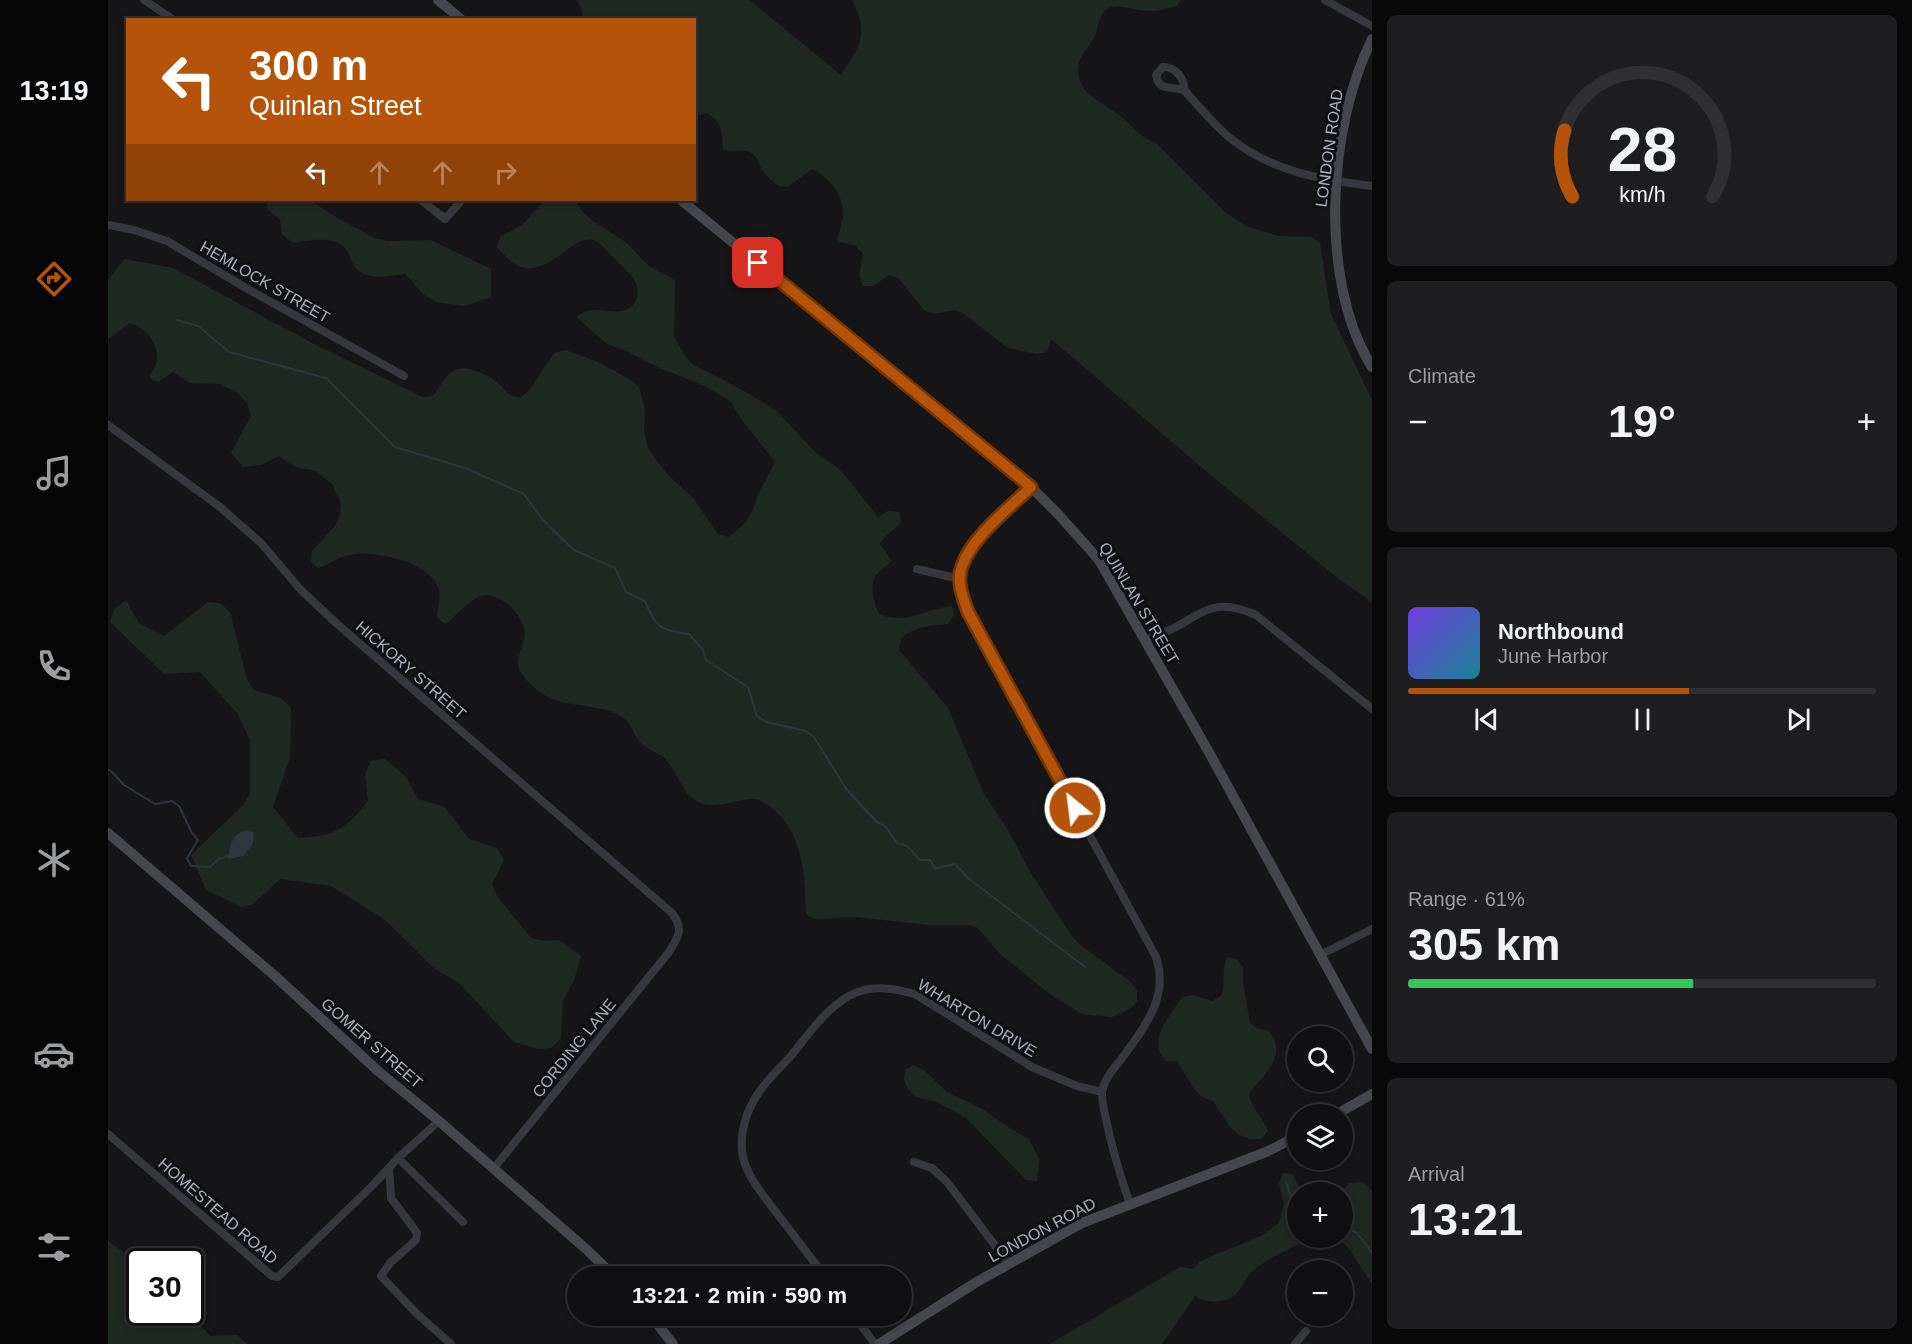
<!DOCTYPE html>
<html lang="en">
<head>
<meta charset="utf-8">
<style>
	:root { --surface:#101012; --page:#1e1e20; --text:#f1f3f6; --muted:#9c9d9f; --line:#303032; --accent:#b45309 }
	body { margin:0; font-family:Arial,sans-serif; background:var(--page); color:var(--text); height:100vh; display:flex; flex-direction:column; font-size:22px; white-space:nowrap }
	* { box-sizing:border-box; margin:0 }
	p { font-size:20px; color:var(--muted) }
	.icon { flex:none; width:33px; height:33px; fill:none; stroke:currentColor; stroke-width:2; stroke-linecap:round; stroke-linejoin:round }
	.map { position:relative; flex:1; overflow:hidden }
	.details { display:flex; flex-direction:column; gap:15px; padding:15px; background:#09090a; width:540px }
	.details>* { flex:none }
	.guide { position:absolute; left:18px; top:18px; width:570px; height:183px; border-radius:0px; box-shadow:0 3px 9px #0003,0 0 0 2px var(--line); background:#b45309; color:#fff; overflow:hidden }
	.fabs { position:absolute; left:1179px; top:1026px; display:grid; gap:12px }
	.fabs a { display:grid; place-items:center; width:66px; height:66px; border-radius:50%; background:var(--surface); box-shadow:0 3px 9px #0003,0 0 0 2px var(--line); font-size:30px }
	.speed { position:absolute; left:18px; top:1248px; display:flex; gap:12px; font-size:30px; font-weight:700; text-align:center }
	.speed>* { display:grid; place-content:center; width:78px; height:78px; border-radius:50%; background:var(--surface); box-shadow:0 3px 9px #0003,0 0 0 2px var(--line); line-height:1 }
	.speed .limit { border:3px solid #111; border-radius:9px; background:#fff; color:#111 }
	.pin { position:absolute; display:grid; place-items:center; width:51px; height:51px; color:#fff; margin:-26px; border-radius:12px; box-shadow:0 3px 9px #0006 }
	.me { position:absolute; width:66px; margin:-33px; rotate:331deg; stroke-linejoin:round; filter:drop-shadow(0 0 4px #0008) }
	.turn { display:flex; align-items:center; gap:21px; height:126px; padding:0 24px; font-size:27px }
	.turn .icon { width:78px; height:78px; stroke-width:2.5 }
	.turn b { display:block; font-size:42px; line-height:51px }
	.lanes { display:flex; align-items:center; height:57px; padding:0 24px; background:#0003; justify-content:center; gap:30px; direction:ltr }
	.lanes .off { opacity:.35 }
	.big { font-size:45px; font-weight:700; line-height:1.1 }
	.details .tile { flex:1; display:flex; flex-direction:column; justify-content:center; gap:9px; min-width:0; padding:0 21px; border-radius:9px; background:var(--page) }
	.details .dial { align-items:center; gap:0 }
	.dial svg { height:156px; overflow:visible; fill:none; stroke:var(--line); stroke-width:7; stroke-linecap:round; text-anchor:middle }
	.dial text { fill:var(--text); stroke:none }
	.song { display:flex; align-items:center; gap:18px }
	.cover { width:72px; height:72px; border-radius:9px; background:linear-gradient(135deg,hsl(260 70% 55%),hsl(190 70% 35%)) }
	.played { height:6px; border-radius:3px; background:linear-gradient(90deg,var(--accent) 60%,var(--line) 60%) }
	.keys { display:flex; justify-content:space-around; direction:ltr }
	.heat { display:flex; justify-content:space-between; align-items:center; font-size:33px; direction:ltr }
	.charge { height:9px; border-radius:4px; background:linear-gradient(90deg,#34c759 61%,var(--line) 0) }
	.trip { position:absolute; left:459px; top:1266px; width:345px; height:60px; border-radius:30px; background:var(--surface); box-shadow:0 3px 9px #0003,0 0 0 2px var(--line); font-weight:700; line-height:60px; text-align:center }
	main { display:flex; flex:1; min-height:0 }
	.tab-bar { display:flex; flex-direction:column; width:108px; justify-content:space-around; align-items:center; background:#060607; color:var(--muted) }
	.tab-bar .icon { width:42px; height:42px }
	.tab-bar .current { color:var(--accent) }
	.tab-bar b { font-size:27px; color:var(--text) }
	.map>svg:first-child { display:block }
</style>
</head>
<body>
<main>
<nav class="tab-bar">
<b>13:19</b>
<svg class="icon current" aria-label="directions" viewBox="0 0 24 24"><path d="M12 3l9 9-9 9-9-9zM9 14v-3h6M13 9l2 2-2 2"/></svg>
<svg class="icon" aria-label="music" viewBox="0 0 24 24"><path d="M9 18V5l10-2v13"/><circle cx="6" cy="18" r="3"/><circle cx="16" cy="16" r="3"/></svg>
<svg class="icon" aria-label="phone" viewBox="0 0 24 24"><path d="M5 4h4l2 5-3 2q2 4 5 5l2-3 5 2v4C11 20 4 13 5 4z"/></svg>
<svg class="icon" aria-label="climate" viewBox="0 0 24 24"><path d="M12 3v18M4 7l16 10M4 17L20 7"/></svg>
<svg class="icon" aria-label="car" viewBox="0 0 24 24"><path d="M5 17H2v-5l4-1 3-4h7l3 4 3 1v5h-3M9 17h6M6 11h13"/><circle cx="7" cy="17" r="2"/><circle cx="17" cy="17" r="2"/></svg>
<svg class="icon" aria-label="filters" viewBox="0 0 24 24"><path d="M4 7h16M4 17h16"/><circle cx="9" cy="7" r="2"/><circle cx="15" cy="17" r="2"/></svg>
</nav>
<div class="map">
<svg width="1264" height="1344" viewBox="0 0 1264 1344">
	<rect width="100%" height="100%" fill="#161618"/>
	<path fill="#202822" d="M 469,0 L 641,0 L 733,75 C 753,45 761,35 744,0 L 1073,0 L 1069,6 C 1059,9 1048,11 1037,11 C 1026,10 1011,3 1001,8 C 990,13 991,27 987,36 C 980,50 969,56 970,73 C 971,79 974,86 977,90 C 986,100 1001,107 1011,115 C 1025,125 1030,137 1047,142 L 1118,213 L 1138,226 L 1170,236 L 1203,237 L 1212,243 L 1223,314 L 1264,400 L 1264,602 L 1231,579 L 1099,472 L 943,339 L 939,352 L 929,354 L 900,348 L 856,314 L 847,310 L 826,314 L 816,310 L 790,278 L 781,275 L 765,286 L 755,286 L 751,275 L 755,254 L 748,246 L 729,241 C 731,232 736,218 735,209 C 733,192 719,176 704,169 L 680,187 L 670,186 C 666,182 660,178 656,173 C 651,167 651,158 643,153 C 635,148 626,153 615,149 C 614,131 615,124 599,113 L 587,116 L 586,20 L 475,19 L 474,10 Z
		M 158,200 L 201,200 L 230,218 L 266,238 L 280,241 L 323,240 L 383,269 L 383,297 L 357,306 L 328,302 L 316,295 L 297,274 C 284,275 267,280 254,273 C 244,268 244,259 239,251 C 228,234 201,241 185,243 L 174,234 L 172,220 L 160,210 Z
		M 437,200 L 470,200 L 469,203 C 478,221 500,229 516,241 C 526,249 533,260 543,267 C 552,273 560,274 567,281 L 566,336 L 577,356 L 584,364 L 640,393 L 669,411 L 708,453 L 726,465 L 735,473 L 770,517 L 780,511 L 791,512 L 793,522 C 786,531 777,534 772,544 L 784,561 C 780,565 772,570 768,575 C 761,585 766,604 771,614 C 799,626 818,608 844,606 L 846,615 L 840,624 C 822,625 807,627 793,638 L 791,650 L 840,708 L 876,794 L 900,830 L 921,870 L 963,935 L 971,944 L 1023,982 L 1029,991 L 1029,1001 L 1023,1008 L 1004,1017 L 974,1014 L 939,992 L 891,953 L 870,928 L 861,925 L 821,925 L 748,917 L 706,919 L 698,914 C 697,876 696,835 665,809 C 658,803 651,798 641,799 C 623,801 600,812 584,798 C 573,789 569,772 559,761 C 552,752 540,751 533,743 C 527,737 524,727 518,720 C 506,707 467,706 449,701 C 436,697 413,680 410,665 C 409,655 416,644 417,634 C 417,615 389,588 370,597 C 358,603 348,616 338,624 L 329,618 C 329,607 334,596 330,587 C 320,562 272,552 248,554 C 230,555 225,564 210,568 L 203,562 L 204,551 L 227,526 L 232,515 L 233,504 L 224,484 L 207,471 L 188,467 L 171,456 L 153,465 L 135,467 L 123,453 L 143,416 L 139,403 L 130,393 L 112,384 L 82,383 L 65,372 L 50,382 L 44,380 L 41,375 C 44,371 48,366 49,361 C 51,344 38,327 22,323 L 0,339 L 0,280 L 17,259 L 65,268 L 206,344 L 315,397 L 325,396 C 340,376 342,362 368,371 C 374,373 380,375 385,379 C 397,388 396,395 412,398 L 421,391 L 446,353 L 457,350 L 488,361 L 523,380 L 531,387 L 537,409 L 536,429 L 540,449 L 560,475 L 585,498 L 610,534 L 621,537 L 638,522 L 644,512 L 652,490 L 667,462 L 633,419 L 623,402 L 597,386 L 547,366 L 518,351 L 499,344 L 468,317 C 487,302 503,317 520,309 C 529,304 531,293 529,285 C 525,275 512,265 505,257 C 500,253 494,244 488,241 C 466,231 444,276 413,267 C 403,264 396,254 389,247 L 392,237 L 414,225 Z
		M 18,600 L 31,623 L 56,636 L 100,602 L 112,603 L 122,612 L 139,679 L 146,690 L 173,698 L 183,708 L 182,758 L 165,807 L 190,838 C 227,836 237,830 260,801 L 257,774 L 263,761 L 277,759 L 297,776 L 310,799 L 337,807 L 361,839 L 389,848 L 396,860 L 384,884 L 389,896 L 423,938 L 437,941 L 451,940 L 473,956 L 466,980 L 455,1001 L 453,1039 L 443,1048 L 431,1049 L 406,1042 L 351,983 L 327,969 L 277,920 L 223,886 L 172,879 L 145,904 L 133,907 L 98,890 L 83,855 L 135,805 L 142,794 L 142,740 L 129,713 L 92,672 L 56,674 L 2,622 L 6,609 Z
		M 1119,957 L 1129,959 L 1135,967 L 1135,981 L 1142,1023 L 1150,1029 L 1160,1030 C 1181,1055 1157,1073 1141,1094 C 1143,1109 1155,1117 1160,1131 L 1153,1139 L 1142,1139 L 1131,1135 L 1123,1128 L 1105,1101 L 1094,1097 L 1086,1089 L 1069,1061 L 1058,1061 C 1038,1040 1062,1017 1074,997 L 1085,995 L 1104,1001 L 1113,996 C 1118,983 1113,970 1119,957 Z
		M 806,1065 L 816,1070 L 839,1092 L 876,1110 L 903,1129 L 921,1139 L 931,1159 L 932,1162 L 931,1160 L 929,1181 L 918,1180 L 858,1118 L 829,1102 L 808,1097 L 800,1090 L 796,1080 L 797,1070 Z
		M 1175,1173 L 1185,1174 L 1192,1192 L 1190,1192 L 1190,1238 L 1234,1238 L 1234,1192 L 1231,1192 L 1242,1183 L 1254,1182 L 1264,1190 L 1264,1284 C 1257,1274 1243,1249 1235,1242 C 1216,1226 1156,1259 1142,1274 C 1136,1280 1133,1291 1126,1296 C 1114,1304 1098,1303 1087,1296 L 1054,1344 L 942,1344 L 1072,1267 L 1085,1269 L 1092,1261 L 1153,1236 L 1171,1223 L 1176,1203 L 1171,1183 Z
		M 0,1241 L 31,1264 L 32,1312 L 81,1313 L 102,1336 L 129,1335 L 139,1344 L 0,1344 Z"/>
	<path fill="#2f363d" d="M 140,830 L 146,833 L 145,844 L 135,856 L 121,859 L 120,856 C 123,842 125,833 140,830 Z"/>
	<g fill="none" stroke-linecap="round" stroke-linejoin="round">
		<path stroke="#2f363d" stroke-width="2" d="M 69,320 L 90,326 L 121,352 L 218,378 L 287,447 L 357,468 L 416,494 L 434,519 L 466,550 L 507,568 L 518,592 L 537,601 C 547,627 553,631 581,634 L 595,650 L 598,660 L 640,687 L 649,716 L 658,722 L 698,731 L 706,737 L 739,790 L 769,822 L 777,826 L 789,843 L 799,846 L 812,860 L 822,860 L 827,869 L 847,864 L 860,878 L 977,967
			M 0,770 L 3,771 L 16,785 L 47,804 L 64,801 L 71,806 L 84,833 L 90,840 L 79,858 L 83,866 L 102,867 L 111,859 L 120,856
			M 1178,1182 L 1184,1201 L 1190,1207
			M 1234,1226 L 1249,1233 L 1264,1253"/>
		<path stroke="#37383d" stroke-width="8" d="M 36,0 L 66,20
			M 1217,0 L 1264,26
			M 1055,67 C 1068,67 1076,78 1077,91 C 1066,85 1051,93 1048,75 Z
			M 1077,91 C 1091,107 1105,124 1122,138 C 1163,171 1213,180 1264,186
			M 313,200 L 337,219 L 354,200
			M 0,225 L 26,230 L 59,241 L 138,288 L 296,376
			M 0,425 L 112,507 L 153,543 L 192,589 L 228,623 L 564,913 C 576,929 571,936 561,952 L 386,1168
			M 923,487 C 901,508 864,537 854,566 C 849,581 856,598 860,612 L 1048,957 C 1062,998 1035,1029 1012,1061 C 1006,1068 997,1078 995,1088 C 992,1096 996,1107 997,1115 C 1004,1148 1011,1173 1022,1204
			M 809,569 L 852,579
			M 1038,640 C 1046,636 1055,633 1064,629 C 1098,611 1108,597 1148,615 L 1264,709
			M 1212,955 L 1264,929
			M 0,1134 L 164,1276 L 170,1277 L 264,1186 L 290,1158 L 331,1121
			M 290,1158 L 355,1222
			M 806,1162 L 824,1168 L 839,1182 L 901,1264
			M 281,1168 L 283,1198 L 309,1233 L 308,1240 L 282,1263 L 273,1276 L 308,1313 L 343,1344
			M 717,1276 C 701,1256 686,1235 670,1215 C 657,1197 640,1179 635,1157 C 631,1140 636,1119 644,1104 C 652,1087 668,1072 681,1058 C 699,1037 716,1010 741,996 C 762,984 784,988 807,994 L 924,1067 L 969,1086 L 994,1092
			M 746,1316 L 767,1344
			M 1187,1344 L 1198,1331"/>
		<path stroke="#45474d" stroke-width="10" d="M 330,0 L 354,20
			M 1264,39 C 1220,127 1210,281 1264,367
			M 573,200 L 923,487 L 950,514 L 991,560 L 1103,756 L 1264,1049
			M 0,833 L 167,976 L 270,1071 L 331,1121 L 478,1249 L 506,1276
			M 1229,1114 L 1264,1094
			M 543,1316 L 565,1344
			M 771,1344 L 867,1283 L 974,1223 L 1158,1152 L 1190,1136"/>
	</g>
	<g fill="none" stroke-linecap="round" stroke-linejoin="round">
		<defs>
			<path id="route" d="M 650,263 L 923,487 C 901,508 864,537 854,566 C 848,581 855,598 860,612 L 967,808"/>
		</defs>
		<use href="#route" stroke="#753606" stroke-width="15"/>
		<use href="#route" stroke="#b45309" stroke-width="10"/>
	</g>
	<g text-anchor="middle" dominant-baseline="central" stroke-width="6" stroke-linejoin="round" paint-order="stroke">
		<g font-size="16" fill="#a9adb7" stroke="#111113">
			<text transform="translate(1221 148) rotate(-82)">LONDON ROAD</text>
			<text transform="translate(157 282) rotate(30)">HEMLOCK STREET</text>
			<text transform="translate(1031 603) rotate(59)">QUINLAN STREET</text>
			<text transform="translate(303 670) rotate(41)">HICKORY STREET</text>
			<text transform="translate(869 1018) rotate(31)">WHARTON DRIVE</text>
			<text transform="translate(264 1043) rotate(41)">GOMER STREET</text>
			<text transform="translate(466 1048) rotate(-51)">CORDING LANE</text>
			<text transform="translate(110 1211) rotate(41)">HOMESTEAD ROAD</text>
			<text transform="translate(934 1230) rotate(-28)">LONDON ROAD</text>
		</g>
	</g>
</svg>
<div class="fabs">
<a><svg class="icon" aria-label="search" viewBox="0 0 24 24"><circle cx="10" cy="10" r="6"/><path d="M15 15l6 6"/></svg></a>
<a><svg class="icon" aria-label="layers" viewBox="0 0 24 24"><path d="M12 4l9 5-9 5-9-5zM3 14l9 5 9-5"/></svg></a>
<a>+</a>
<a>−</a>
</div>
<div class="speed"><div class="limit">30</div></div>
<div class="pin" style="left:650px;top:263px;background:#d93025"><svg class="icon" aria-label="arrive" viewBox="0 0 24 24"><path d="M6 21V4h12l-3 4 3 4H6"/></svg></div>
<svg class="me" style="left:967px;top:808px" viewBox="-20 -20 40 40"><circle r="17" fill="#b45309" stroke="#fff" stroke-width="3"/><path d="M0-11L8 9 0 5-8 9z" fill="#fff"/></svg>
<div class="trip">13:21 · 2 min · 590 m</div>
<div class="guide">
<div class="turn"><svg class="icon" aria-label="left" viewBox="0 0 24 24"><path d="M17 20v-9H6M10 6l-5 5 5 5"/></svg><div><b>300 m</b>Quinlan Street</div></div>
<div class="lanes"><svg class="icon" aria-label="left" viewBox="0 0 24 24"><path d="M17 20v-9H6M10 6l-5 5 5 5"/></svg><svg class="icon off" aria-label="ahead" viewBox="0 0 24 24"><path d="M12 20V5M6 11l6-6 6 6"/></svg><svg class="icon off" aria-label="ahead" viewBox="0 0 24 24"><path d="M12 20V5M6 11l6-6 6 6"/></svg><svg class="icon off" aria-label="right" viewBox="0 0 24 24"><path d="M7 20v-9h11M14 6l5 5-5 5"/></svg></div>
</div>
</div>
<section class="details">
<div class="tile dial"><svg viewBox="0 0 100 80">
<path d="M14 69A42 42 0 1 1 86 69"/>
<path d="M14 69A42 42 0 0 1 10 35" stroke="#b45309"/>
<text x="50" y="56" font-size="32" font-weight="700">28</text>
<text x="50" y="72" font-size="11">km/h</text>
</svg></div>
<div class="tile"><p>Climate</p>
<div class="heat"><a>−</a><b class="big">19°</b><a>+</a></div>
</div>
<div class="tile">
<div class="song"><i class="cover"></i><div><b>Northbound</b><p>June Harbor</p></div></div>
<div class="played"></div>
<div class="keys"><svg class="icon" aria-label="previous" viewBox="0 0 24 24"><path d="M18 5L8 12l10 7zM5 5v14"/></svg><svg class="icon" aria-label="pause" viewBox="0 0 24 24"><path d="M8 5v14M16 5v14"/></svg><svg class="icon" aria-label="next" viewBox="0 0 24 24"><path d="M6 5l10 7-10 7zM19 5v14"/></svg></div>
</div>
<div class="tile"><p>Range · 61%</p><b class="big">305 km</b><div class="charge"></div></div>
<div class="tile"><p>Arrival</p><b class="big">13:21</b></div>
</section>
</main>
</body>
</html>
